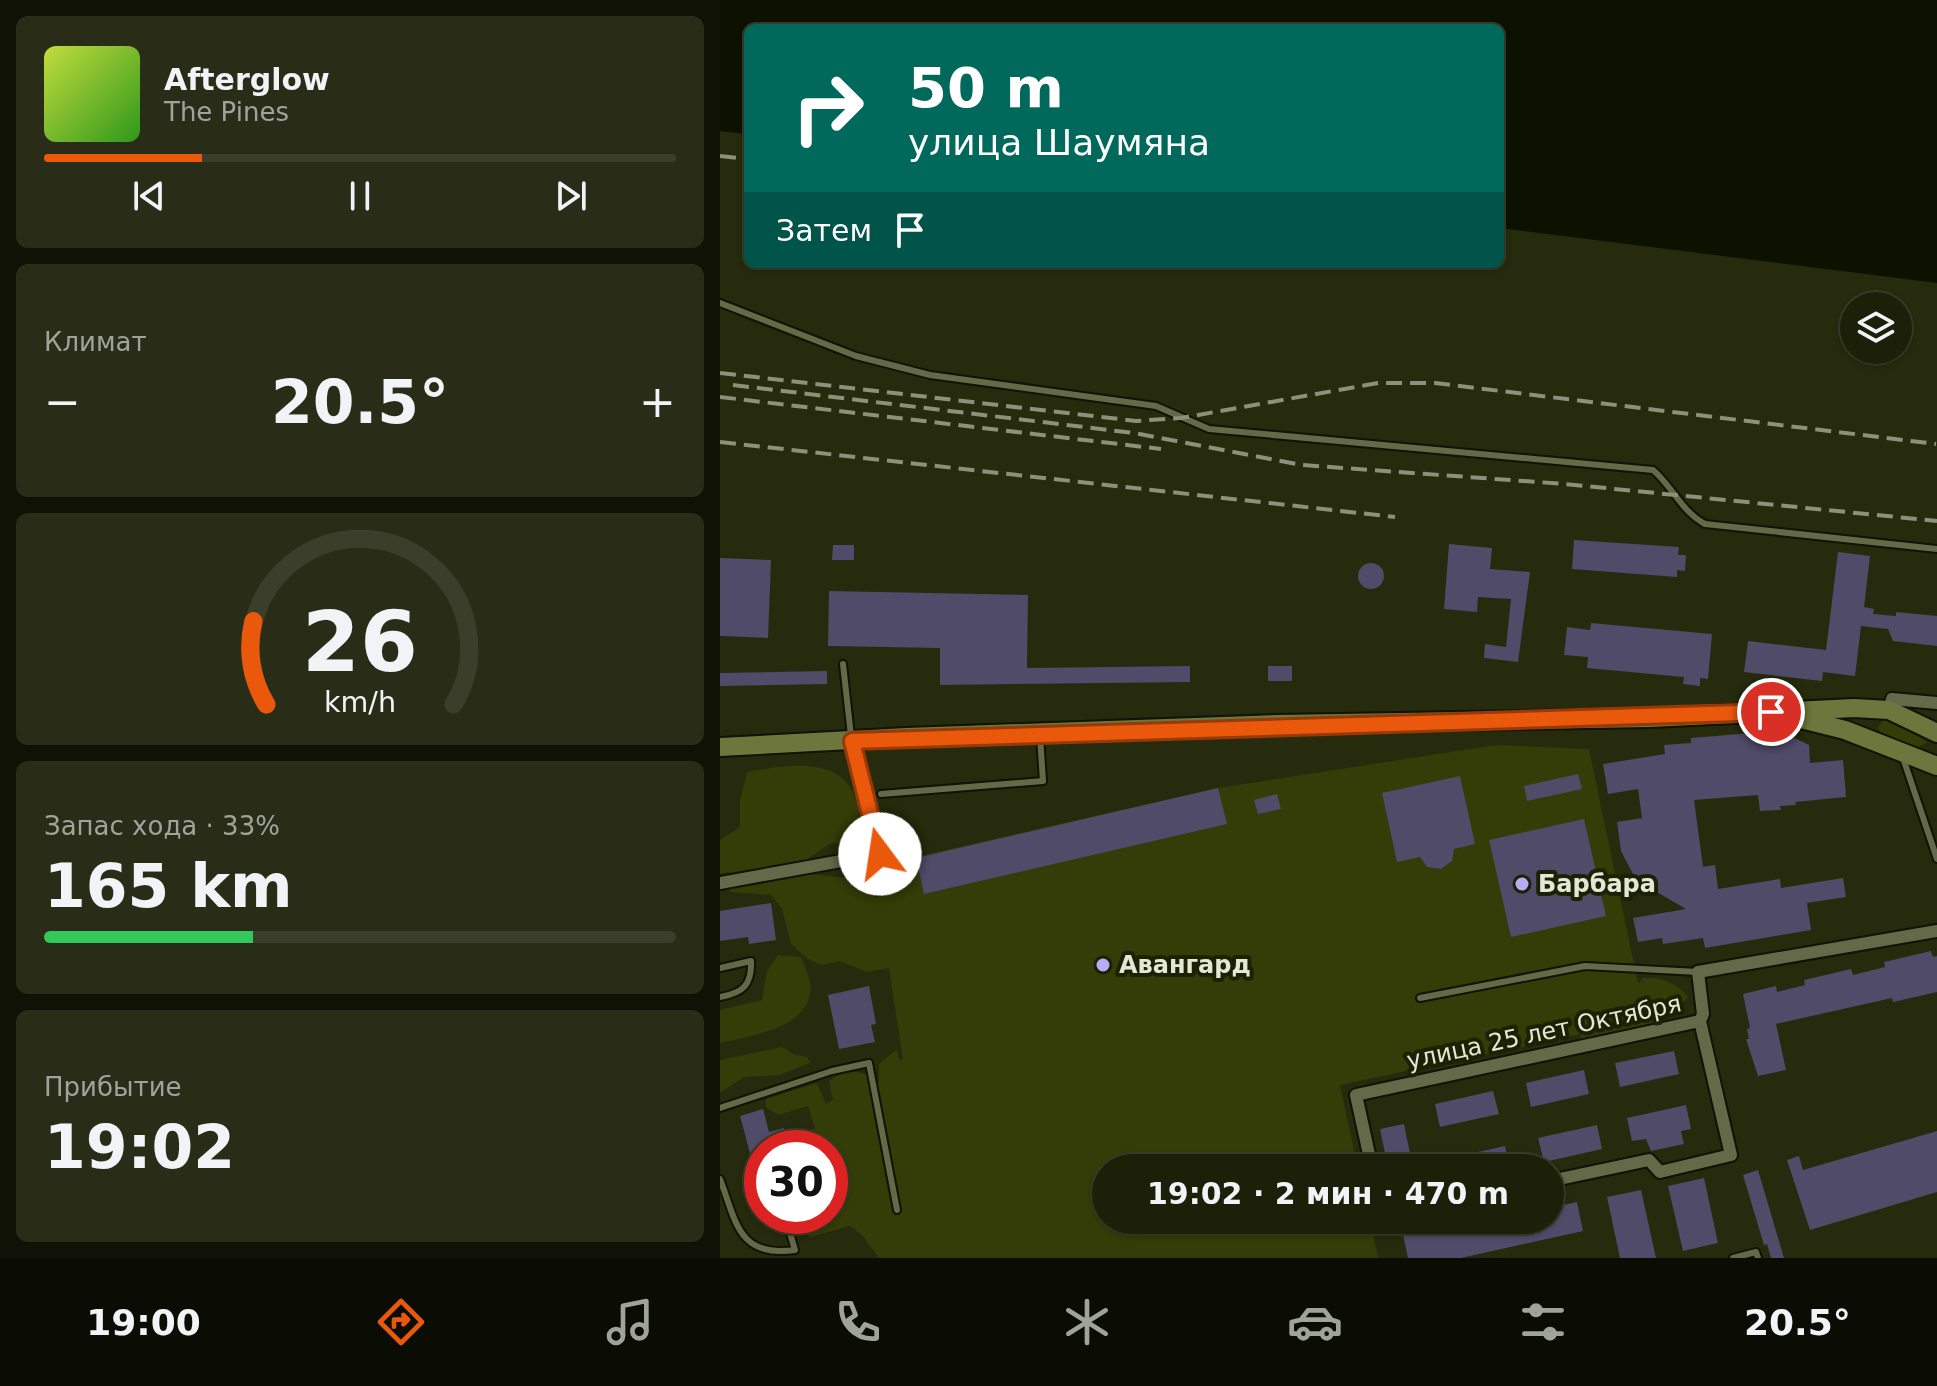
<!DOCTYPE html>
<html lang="ru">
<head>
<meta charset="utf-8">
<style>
	:root { --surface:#1c2009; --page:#292d17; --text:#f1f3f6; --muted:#a0a39c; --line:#3a3e2a; --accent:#ea580c }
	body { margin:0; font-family:"DejaVu Sans",sans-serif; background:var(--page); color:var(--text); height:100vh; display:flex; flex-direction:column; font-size:30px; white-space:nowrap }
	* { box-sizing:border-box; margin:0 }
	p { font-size:26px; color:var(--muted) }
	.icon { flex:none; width:44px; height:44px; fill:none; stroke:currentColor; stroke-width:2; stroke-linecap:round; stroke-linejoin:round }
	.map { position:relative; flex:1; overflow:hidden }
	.drawer { display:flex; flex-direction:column; gap:16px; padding:16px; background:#0f1205; width:720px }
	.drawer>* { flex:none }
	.hud { position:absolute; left:24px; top:24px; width:760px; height:244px; border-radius:12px; box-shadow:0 2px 6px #0004,0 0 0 2px var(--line); background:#00695c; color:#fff; overflow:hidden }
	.fabs { position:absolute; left:1120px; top:292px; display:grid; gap:16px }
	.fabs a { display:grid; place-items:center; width:72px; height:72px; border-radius:50%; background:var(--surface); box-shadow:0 2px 6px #0004,0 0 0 2px var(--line); font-size:40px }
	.speed { position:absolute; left:24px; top:1130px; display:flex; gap:16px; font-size:40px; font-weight:700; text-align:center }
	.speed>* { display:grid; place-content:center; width:104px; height:104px; border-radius:50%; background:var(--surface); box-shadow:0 2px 6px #0004,0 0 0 2px var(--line); line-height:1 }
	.speed .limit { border:12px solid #d22; background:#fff; color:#111 }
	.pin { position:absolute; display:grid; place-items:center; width:68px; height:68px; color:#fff; margin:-34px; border:4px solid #fff; border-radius:50%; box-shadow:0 2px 8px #0007 }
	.me { position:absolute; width:88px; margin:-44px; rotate:346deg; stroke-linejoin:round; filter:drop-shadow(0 0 6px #0008) }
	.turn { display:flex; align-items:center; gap:28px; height:168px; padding:0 32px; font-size:36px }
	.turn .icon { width:104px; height:104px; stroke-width:2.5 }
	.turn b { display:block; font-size:56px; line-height:68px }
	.then { display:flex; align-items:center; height:76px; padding:0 32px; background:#0003; gap:16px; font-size:30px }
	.big { font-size:60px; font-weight:700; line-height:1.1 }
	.drawer .card { flex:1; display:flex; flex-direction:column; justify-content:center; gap:12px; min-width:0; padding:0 28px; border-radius:12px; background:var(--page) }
	.drawer .dial { align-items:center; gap:0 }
	.dial svg { height:208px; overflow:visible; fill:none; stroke:var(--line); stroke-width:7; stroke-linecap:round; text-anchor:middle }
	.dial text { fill:var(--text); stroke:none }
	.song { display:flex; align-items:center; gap:24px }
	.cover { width:96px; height:96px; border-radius:12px; background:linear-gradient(135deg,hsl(70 70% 55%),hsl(110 70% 35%)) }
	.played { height:8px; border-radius:4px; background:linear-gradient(90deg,var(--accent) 25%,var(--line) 25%) }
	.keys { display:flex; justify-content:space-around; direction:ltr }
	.heat { display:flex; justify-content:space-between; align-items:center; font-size:44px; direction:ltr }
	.charge { height:12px; border-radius:6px; background:linear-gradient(90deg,#34c759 33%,var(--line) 0) }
	.trip { position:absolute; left:372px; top:1154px; width:472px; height:80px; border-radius:40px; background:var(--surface); box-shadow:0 2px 6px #0004,0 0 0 2px var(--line); font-weight:700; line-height:80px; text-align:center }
	.dock { display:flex; height:128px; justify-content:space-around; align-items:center; background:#0b0d04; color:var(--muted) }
	.dock .icon { width:56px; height:56px }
	.dock .current { color:var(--accent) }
	.dock b { font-size:36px; color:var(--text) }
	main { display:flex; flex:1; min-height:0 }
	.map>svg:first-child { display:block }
</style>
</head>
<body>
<main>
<section class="drawer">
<div class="card">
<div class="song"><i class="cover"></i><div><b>Afterglow</b><p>The Pines</p></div></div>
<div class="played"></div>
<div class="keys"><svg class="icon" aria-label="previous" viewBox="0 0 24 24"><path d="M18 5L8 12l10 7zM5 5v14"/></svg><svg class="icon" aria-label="pause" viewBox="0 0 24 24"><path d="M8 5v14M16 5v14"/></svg><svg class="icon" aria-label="next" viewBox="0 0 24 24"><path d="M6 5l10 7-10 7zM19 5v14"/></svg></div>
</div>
<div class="card"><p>Климат</p>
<div class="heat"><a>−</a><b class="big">20.5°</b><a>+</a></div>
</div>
<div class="card dial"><svg viewBox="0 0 100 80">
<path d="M14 69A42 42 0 1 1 86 69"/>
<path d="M14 69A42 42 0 0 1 9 37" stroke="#ea580c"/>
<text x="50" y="56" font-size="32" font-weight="700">26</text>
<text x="50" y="72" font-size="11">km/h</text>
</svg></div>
<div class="card"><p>Запас хода · 33%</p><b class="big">165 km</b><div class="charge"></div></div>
<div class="card"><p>Прибытие</p><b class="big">19:02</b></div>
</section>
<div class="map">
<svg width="1217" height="1258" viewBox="0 0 1217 1258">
	<rect width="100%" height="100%" fill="#252b0c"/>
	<path fill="#343c07" d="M 1163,720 L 1179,723 L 1207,742 L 1197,748 L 1162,734 L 1158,728 Z
		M 776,745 L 869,749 L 918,983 L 923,978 C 943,977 955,982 968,997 C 944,1028 898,1032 861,1039 L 861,1034 L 620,1085 L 638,1168 L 386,1168 L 386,1220 L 650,1220 L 658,1258 L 159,1258 L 142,1235 L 130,1226 L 91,1237 L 82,1232 L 79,1216 L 110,1216 L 110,1148 L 92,1148 L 87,1140 L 89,1131 L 95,1128 L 88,1106 L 58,1115 L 46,1107 L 46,1099 L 97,1083 L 106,1104 L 113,1100 L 109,1081 C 120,1072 135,1069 147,1075 L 149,1083 L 159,1083 L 159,1064 L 177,1049 L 179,1059 L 183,1060 L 169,968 L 147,972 L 120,961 L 102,965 L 88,959 L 71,944 L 62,909 L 51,895 L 10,892 L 9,872 L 0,874 L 0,840 L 20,827 L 20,800 L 27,772 C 84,761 142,756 140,831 L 127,844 L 111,843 L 89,858 L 90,874 L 129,878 L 157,898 L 152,867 L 498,788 Z
		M 58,955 L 81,957 C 85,968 93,982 90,994 C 84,1030 28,1036 0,1043 L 0,1010 L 42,1000 L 47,971 Z
		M 62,1047 L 75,1055 L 87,1057 L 90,1063 L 59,1075 L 24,1077 L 0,1093 L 0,1060 Z"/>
	<path fill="#0d1100" d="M 0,0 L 1217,0 L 1217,283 L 780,228 L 780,28 L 28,28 L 28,134 L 0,131 Z"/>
	<path fill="#4f4b69" d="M 854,540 L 959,547 L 958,555 L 966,555 L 965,571 L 957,570 L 957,577 L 852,569 Z
		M 729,544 L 772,548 L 770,569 L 810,572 L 798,662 L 764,658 L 765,644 L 786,647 L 791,599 L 758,597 L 757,612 L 724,609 Z
		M 113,545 L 134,545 L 134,560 L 112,560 Z
		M 1118,552 L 1150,556 L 1144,607 L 1154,609 L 1153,614 L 1176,616 L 1176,612 L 1217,616 L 1217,646 L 1173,641 L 1168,629 L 1141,626 L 1135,676 L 1103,672 L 1102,681 L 1024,672 L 1028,641 L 1106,650 Z
		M 0,558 L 51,560 L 48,638 L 0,636 Z
		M638 576a13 13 0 1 1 26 0a13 13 0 1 1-26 0Z
		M 109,591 L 308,595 L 307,668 L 470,666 L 470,682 L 220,685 L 220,648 L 108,646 Z
		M 871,623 L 992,634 L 988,679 L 980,678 L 980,686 L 963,684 L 964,677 L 867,668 L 868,657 L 844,655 L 847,627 L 870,630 Z
		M 548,666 L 572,666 L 572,681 L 548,681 Z
		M 107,671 L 107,684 L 0,686 L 0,673 Z
		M 1054,731 L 1055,740 L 1075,738 L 1089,745 L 1090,763 L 1123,760 L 1126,797 L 1075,802 L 1076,805 L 1060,806 L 1061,810 L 1040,811 L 1038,795 L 974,800 L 983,867 L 995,865 L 998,889 L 1060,879 L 1061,888 L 1123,878 L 1126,897 L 1087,903 L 1091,930 L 985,948 L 983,938 L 943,944 L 942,938 L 918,942 L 913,918 L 966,909 L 916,880 L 901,851 L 897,822 L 922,818 L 918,789 L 888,794 L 883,764 L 945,754 L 944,745 L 971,743 L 971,738 Z
		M 858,774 L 862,789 L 807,801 L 804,786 Z
		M 740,776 L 755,844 L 734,849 L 732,861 L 721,869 L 707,867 L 700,857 L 677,862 L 662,793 Z
		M 498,788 L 507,824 L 204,894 L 196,858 Z
		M 557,794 L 561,809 L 538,814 L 534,800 Z
		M 864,819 L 886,916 L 791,937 L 769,840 Z
		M 51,903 L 56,940 L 29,944 L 28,937 L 0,941 L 0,911 Z
		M 1211,951 L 1213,957 L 1217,956 L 1217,992 L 1173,1002 L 1172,998 L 1056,1024 L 1066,1070 L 1038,1076 L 1026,1039 L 1029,1039 L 1027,1029 L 1030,1028 L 1023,994 L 1056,986 L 1057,992 L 1085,985 L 1084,980 L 1131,969 L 1133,975 L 1165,967 L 1164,962 Z
		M 149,986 L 156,1024 L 151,1025 L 155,1042 L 119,1049 L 108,995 Z
		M 954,1051 L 959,1074 L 900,1087 L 895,1063 Z
		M 864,1070 L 869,1094 L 811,1107 L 806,1083 Z
		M 773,1091 L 779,1114 L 720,1127 L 715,1104 Z
		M 966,1105 L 971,1129 L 961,1131 L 964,1144 L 931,1151 L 926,1139 L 912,1141 L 907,1118 Z
		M 43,1109 L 49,1132 L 64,1128 L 70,1148 L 42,1148 L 42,1183 L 38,1183 L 20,1116 Z
		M 684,1124 L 693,1168 L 668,1168 L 660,1129 Z
		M 877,1125 L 882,1149 L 824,1162 L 818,1138 Z
		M 1217,1131 L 1217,1192 L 1090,1230 L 1067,1160 L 1079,1156 L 1083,1170 Z
		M 785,1146 L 790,1168 L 710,1168 L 709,1163 Z
		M 1038,1170 L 1064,1258 L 1051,1258 L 1047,1244 L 1044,1245 L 1023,1175 Z
		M 984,1178 L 998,1243 L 963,1251 L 948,1186 Z
		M 921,1190 L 936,1258 L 900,1258 L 887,1197 Z
		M 857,1202 L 863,1231 L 741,1258 L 688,1258 L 681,1226 L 712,1220 L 715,1233 L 775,1220 L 830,1220 L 830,1208 Z"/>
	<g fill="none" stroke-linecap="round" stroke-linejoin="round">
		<defs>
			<path id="service" d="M 0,303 L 136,356 L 210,375 L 436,406 L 489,429 L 933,470 C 953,487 961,511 985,524 L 1217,549
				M 123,664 L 131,736
				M 1183,758 L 1217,859
				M 161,794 L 323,781 L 320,736
				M 160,854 L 194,845
				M 0,968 L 31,961 C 32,985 23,993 0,997
				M 700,998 L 865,966 L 978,972
				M 0,1108 L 112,1071 L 149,1063 L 177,1210
				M 0,1179 C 16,1220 17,1258 75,1250 L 65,1216
				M 1013,1258 L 1036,1252 L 1038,1258"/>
			<path id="minor" d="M 1169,710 L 1172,699 L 1217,703
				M 0,883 L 160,854 L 132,741
				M 652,1168 L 636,1095 L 980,1021 L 983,1014 L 978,972 L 1217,931
				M 830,1181 L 929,1160 L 940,1172 L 1011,1155 L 980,1021"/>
			<path id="secondary" d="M 1073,717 L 1125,730 L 1217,766
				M 0,747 L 187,737 L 557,724 L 930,718 L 1134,708 L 1169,710 L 1217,733"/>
		</defs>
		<use href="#service" stroke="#0f1300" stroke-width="10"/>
		<use href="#minor" stroke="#0f1300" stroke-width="16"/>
		<use href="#secondary" stroke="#0f1300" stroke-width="22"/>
		<use href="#service" stroke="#636949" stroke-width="6"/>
		<use href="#minor" stroke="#636949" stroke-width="12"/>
		<use href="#secondary" stroke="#6d763c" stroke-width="18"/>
		<path stroke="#8c9179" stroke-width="4" stroke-dasharray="16 8" stroke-linecap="butt" d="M 0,156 L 28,159
			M 0,373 L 416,421 L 461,418 L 658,383 L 715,383 L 1216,444
			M 13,385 L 414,433 L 582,465 L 845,484 L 1217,521
			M 0,397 L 441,449
			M 0,442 L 675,517"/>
	</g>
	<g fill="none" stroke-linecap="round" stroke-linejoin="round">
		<defs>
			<path id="route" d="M 160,854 L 132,741 L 1051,712"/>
		</defs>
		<use href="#route" stroke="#983908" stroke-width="20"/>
		<use href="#route" stroke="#ea580c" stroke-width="14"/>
	</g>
	<g fill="#b6acf8" stroke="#1c2103" stroke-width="3">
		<circle cx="802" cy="884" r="8"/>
		<circle cx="383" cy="965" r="8"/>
	</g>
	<g text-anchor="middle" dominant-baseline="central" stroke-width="8" stroke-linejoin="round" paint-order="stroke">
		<g font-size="24" font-weight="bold" fill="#e3e7d5" stroke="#1c2103" text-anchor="start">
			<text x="818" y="884">Барбара</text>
			<text x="399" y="965">Авангард</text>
		</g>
		<g font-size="24" fill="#e3e7d5" stroke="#1c2103">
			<text transform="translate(824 1032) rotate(-12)">улица 25 лет Октября</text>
		</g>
	</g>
</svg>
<div class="fabs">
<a><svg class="icon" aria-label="layers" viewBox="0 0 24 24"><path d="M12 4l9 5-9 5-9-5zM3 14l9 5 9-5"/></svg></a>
</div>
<div class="speed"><div class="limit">30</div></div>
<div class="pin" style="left:1051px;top:712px;background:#d93025"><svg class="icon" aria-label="arrive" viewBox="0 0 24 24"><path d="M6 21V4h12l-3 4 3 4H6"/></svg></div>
<svg class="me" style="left:160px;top:854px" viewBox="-20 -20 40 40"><circle r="19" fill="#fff"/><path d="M0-13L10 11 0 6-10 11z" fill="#ea580c"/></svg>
<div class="trip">19:02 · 2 мин · 470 m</div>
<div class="hud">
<div class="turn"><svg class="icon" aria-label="right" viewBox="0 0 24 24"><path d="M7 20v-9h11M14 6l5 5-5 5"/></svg><div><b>50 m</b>улица Шаумяна</div></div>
<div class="then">Затем<svg class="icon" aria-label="arrive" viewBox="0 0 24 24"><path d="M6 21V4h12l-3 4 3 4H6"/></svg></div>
</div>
</div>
</main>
<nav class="dock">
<b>19:00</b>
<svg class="icon current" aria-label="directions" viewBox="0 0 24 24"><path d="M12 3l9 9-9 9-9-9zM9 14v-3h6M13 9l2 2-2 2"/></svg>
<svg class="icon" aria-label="music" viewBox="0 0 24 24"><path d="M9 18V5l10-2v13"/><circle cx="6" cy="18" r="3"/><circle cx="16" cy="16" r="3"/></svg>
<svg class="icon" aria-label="phone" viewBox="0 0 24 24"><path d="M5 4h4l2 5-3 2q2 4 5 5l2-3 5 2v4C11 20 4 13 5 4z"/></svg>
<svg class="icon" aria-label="climate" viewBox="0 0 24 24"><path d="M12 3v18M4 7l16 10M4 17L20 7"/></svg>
<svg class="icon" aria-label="car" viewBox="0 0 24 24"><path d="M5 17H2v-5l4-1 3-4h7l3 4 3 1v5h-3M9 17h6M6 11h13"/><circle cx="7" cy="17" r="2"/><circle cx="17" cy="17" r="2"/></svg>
<svg class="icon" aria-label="filters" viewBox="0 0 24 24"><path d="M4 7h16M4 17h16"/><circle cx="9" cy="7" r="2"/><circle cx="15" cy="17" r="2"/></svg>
<b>20.5°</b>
</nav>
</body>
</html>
